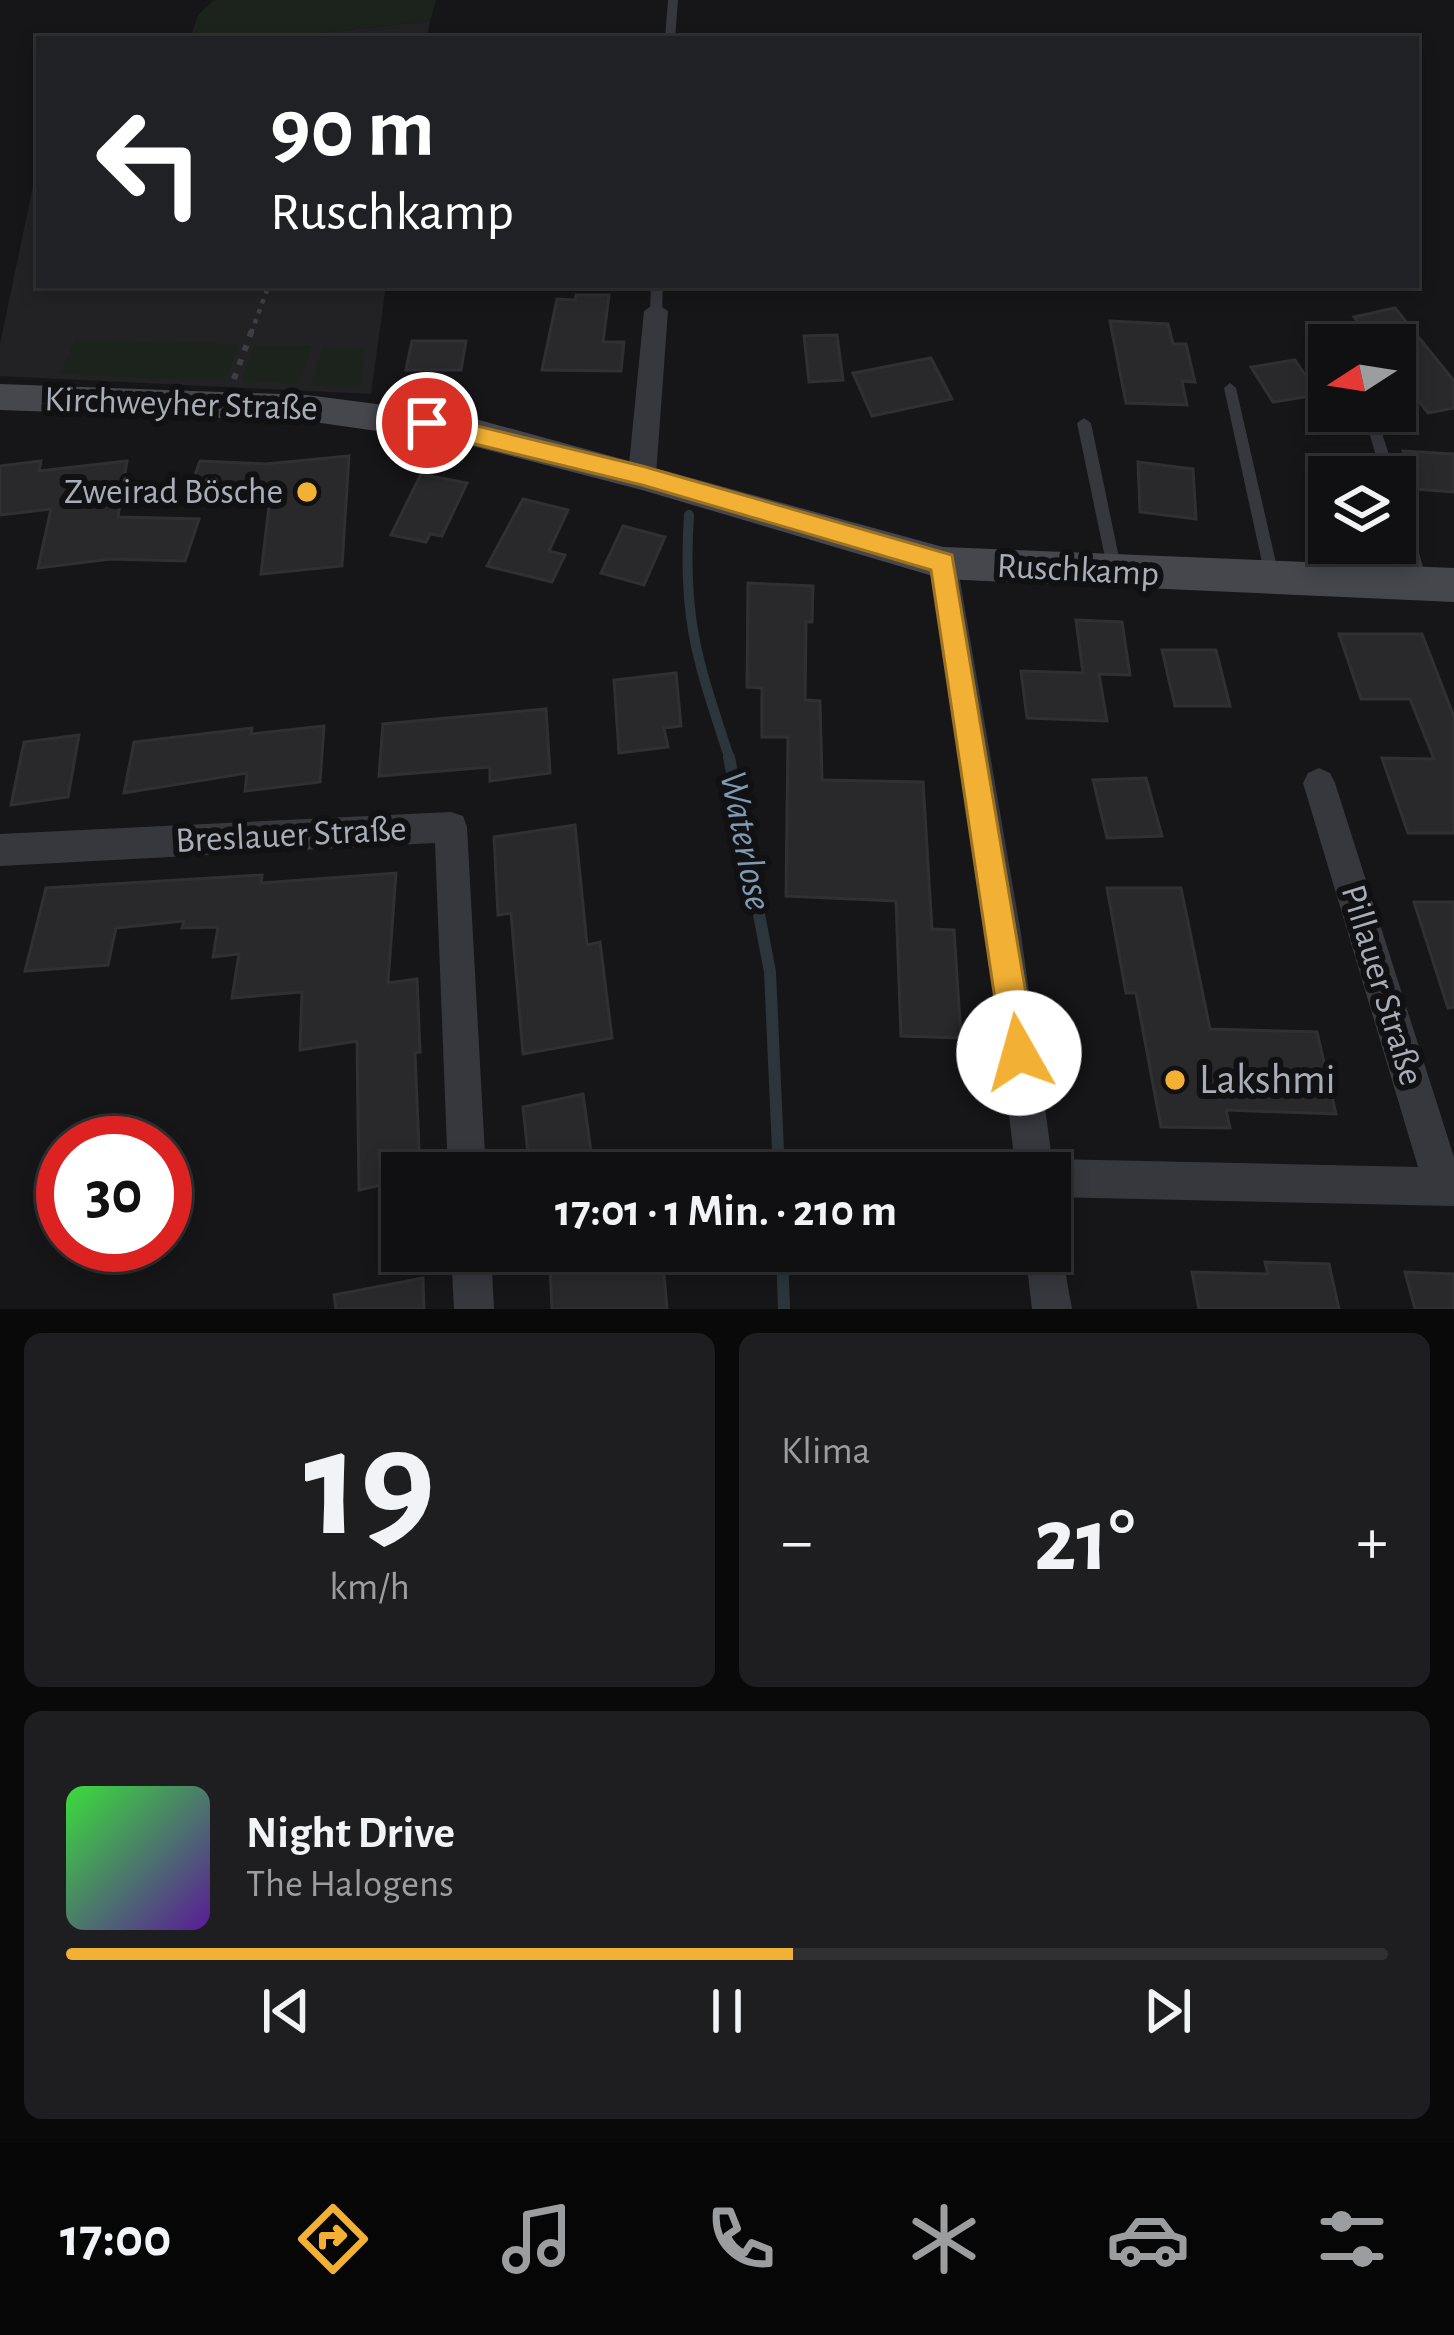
<!DOCTYPE html>
<html lang="de">
<head>
<meta charset="utf-8">
<style>
	:root { --surface:#101012; --page:#1e1e20; --text:#f1f3f6; --muted:#9c9d9f; --line:#303032; --accent:#f2b134 }
	body { margin:0; font-family:"Alegreya Sans",sans-serif; background:var(--page); color:var(--text); height:100vh; display:flex; flex-direction:column; font-size:45px; white-space:nowrap }
	* { box-sizing:border-box; margin:0 }
	p { font-size:39px; color:var(--muted) }
	.icon { flex:none; width:66px; height:66px; fill:none; stroke:currentColor; stroke-width:2; stroke-linecap:round; stroke-linejoin:round }
	.map { position:relative; height:1309px; overflow:hidden }
	.panel { display:flex; flex-direction:column; gap:24px; padding:24px; background:#09090a; flex:1 }
	.panel>* { flex:none }
	.guide { position:absolute; left:36px; top:36px; width:1383px; height:252px; border-radius:0px; box-shadow:0 6px 18px #0003,0 0 0 3px var(--line); background:#202124; color:#fff; overflow:hidden }
	.needle { width:78px; rotate:258deg }
	.fabs { position:absolute; left:1308px; top:324px; display:grid; gap:24px }
	.fabs a { display:grid; place-items:center; width:108px; height:108px; border-radius:0px; background:var(--surface); box-shadow:0 6px 18px #0003,0 0 0 3px var(--line); font-size:60px }
	.speed { position:absolute; left:36px; top:1116px; display:flex; gap:24px; font-size:60px; font-weight:700; text-align:center }
	.speed>* { display:grid; place-content:center; width:156px; height:156px; border-radius:50%; background:var(--surface); box-shadow:0 6px 18px #0003,0 0 0 3px var(--line); line-height:1 }
	.speed .limit { border:18px solid #d22; background:#fff; color:#111 }
	.pin { position:absolute; display:grid; place-items:center; width:102px; height:102px; color:#fff; margin:-51px; border:6px solid #fff; border-radius:50%; box-shadow:0 3px 12px #0007 }
	.me { position:absolute; width:132px; margin:-66px; rotate:353deg; stroke-linejoin:round; filter:drop-shadow(0 0 9px #0008) }
	.turn { display:flex; align-items:center; gap:42px; height:252px; padding:0 36px; font-size:54px }
	.turn .icon { width:156px; height:156px; stroke-width:2.5 }
	.turn b { display:block; font-size:84px; line-height:102px }
	.big { font-size:90px; font-weight:700; line-height:1.1 }
	.panel .widget { flex:1; display:flex; flex-direction:column; justify-content:center; gap:18px; min-width:0; padding:0 42px; border-radius:18px; background:var(--page) }
	.panel .dial { align-items:center; gap:0 }
	.dial b { font-size:156px; line-height:1 }
	.song { display:flex; align-items:center; gap:36px }
	.cover { width:144px; height:144px; border-radius:18px; background:linear-gradient(135deg,hsl(120 70% 55%),hsl(270 70% 35%)) }
	.played { height:12px; border-radius:6px; background:linear-gradient(90deg,var(--accent) 55%,var(--line) 55%) }
	.keys { display:flex; justify-content:space-around; direction:ltr }
	.heat { display:flex; justify-content:space-between; align-items:center; font-size:66px; direction:ltr }
	.panel .tiles { flex:1; display:grid; gap:24px; grid-template-columns:1fr 1fr }
	.widget:last-child { grid-column:span 2 }
	.trip { position:absolute; left:381px; top:1152px; width:690px; height:120px; border-radius:0px; background:var(--surface); box-shadow:0 6px 18px #0003,0 0 0 3px var(--line); font-weight:700; line-height:120px; text-align:center }
	.tab-bar { display:flex; height:192px; justify-content:space-around; align-items:center; background:#060607; color:var(--muted) }
	.tab-bar .icon { width:84px; height:84px }
	.tab-bar .selected { color:var(--accent) }
	.tab-bar b { font-size:54px; color:var(--text) }
	.map>svg:first-child { display:block }
</style>
</head>
<body>
<div class="map">
<svg width="1454" height="1309" viewBox="0 0 1454 1309">
	<rect width="100%" height="100%" fill="#161618"/>
	<path fill="#222225" d="M 430,21 L 427,39 L 267,39 Z
		M 39,157 L 39,285 L 386,285 L 371,394 L 0,376 L 0,344 Z"/>
	<path fill="#1c231d" d="M 214,0 L 436,0 L 430,21 L 267,39 L 190,39 L 198,15 Z
		M 75,340 L 239,344 L 225,381 L 60,374 Z
		M 254,345 L 312,346 L 299,384 L 241,381 Z
		M 323,347 L 364,348 L 360,387 L 311,385 Z"/>
	<g fill="none" stroke-linecap="round" stroke-linejoin="round">
		<path stroke="#2c353c" stroke-width="10" d="M 689,515 C 682,621 698,662 730,760"/>
		<path stroke="#2c353c" stroke-width="12" d="M 729,757 L 770,972 L 779,1173
			M 782,1251 L 784,1309"/>
	</g>
	<path fill="#29292c" stroke="#303034" stroke-width="3" d="M 576,295 L 609,295 L 603,342 L 624,342 L 621,371 L 542,370 L 557,299 L 575,300 Z
		M 1395,308 L 1454,381 L 1454,408 L 1428,413 L 1395,370 L 1395,345 L 1376,345 L 1354,317 Z
		M 1110,321 L 1168,324 L 1173,344 L 1186,344 L 1195,382 L 1182,381 L 1187,405 L 1126,403 Z
		M 837,335 L 843,380 L 809,382 L 804,336 Z
		M 412,341 L 466,341 L 461,370 L 406,370 Z
		M 931,358 L 952,399 L 872,416 L 853,373 Z
		M 1295,360 L 1318,395 L 1273,402 L 1251,367 Z
		M 1403,451 L 1454,454 L 1454,492 L 1415,489 Z
		M 349,456 L 342,566 L 261,574 L 270,498 L 188,495 L 200,461 L 266,464 Z
		M 41,461 L 39,471 L 127,461 L 118,517 L 199,519 L 185,561 L 111,559 L 38,568 L 51,509 L 0,515 L 0,466 Z
		M 1138,462 L 1193,469 L 1196,519 L 1140,512 Z
		M 421,474 L 467,483 L 442,536 L 430,534 L 426,542 L 391,535 Z
		M 523,499 L 568,510 L 549,551 L 565,555 L 552,582 L 487,566 Z
		M 623,526 L 665,537 L 644,585 L 601,573 Z
		M 748,583 L 813,586 L 812,622 L 806,622 L 805,700 L 820,701 L 822,780 L 923,782 L 932,929 L 954,930 L 961,1038 L 901,1036 L 896,901 L 786,896 L 788,737 L 762,737 L 762,688 L 747,687 Z
		M 1076,620 L 1122,622 L 1130,675 L 1099,674 L 1107,721 L 1027,718 L 1021,671 L 1083,673 Z
		M 1339,634 L 1422,634 L 1454,717 L 1454,833 L 1408,833 L 1382,758 L 1434,759 L 1410,699 L 1361,699 Z
		M 1162,650 L 1216,650 L 1230,706 L 1175,706 Z
		M 676,673 L 681,726 L 664,728 L 668,747 L 619,753 L 614,680 Z
		M 546,709 L 550,773 L 490,781 L 490,767 L 379,776 L 383,724 Z
		M 324,726 L 320,782 L 245,791 L 247,773 L 124,793 L 134,742 L 252,728 L 251,734 Z
		M 79,735 L 68,797 L 11,805 L 24,742 Z
		M 1146,778 L 1162,836 L 1107,838 L 1093,780 Z
		M 575,825 L 587,945 L 600,942 L 612,1038 L 523,1054 L 511,913 L 498,915 L 494,837 Z
		M 396,873 L 388,983 L 417,979 L 420,1052 L 415,1053 L 420,1173 L 402,1173 L 402,1180 L 359,1190 L 357,1041 L 300,1050 L 302,992 L 232,998 L 239,954 L 213,957 L 218,927 L 182,928 L 184,921 L 116,928 L 108,965 L 25,971 L 46,888 L 262,875 L 261,883 Z
		M 1107,888 L 1181,888 L 1210,1029 L 1317,1032 L 1336,1114 L 1226,1110 L 1230,1128 L 1161,1127 L 1136,993 L 1126,993 Z
		M 1414,902 L 1454,902 L 1454,1007 L 1448,1008 Z
		M 583,1094 L 594,1173 L 530,1173 L 523,1107 Z
		M 662,1251 L 667,1309 L 552,1309 L 550,1267 Z
		M 1265,1262 L 1329,1264 L 1339,1309 L 1199,1309 L 1192,1272 L 1268,1274 Z
		M 1405,1272 L 1454,1274 L 1454,1309 L 1415,1309 Z
		M 423,1278 L 424,1309 L 336,1309 L 334,1295 Z"/>
	<g fill="none" stroke-linecap="round" stroke-linejoin="round">
		<path stroke="#3d3f44" stroke-width="4.5" stroke-dasharray="4.5 6" stroke-linecap="butt" d="M 251,333 L 269,285"/>
		<path stroke="#3d3f44" stroke-width="6" stroke-dasharray="6 9" stroke-linecap="butt" d="M 234,379 L 252,330"/>
		<path fill="#37383d" fill-rule="evenodd" d="M 668,0 L 678,0 L 675,39 L 665,39 Z
			M 651,285 L 663,285 L 662,311 L 656,315 L 650,311 Z
			M 1230,383 L 1236,388 L 1279,576 L 1277,580 L 1267,580 L 1265,576 L 1224,388 Z
			M 1363,411 L 1375,411 L 1396,477 L 1395,478 L 1382,477 Z
			M 1084,418 L 1091,423 L 1122,572 L 1120,576 L 1110,576 L 1108,572 L 1077,423 Z
			M 1395,492 L 1402,497 L 1428,583 L 1426,587 L 1416,587 L 1414,583 L 1395,520 Z"/>
		<path fill="#37383d" fill-rule="evenodd" d="M 656,303 L 668,311 L 656,475 L 642,485 L 628,475 L 644,311 Z
			M 943,551 L 957,563 L 1021,934 L 1052,1159 L 1418,1167 L 1303,783 L 1308,773 L 1319,768 L 1330,773 L 1335,783 L 1454,1157 L 1454,1206 L 1050,1197 L 1050,1173 L 1016,1173 L 987,934 L 929,563 Z
			M 451,812 L 463,816 L 467,827 L 486,1173 L 448,1173 L 435,843 L 0,866 L 0,834 Z
			M 1050,1233 L 1059,1237 L 1072,1309 L 1032,1309 L 1025,1251 L 1050,1251 Z
			M 451,1251 L 491,1251 L 494,1309 L 454,1309 Z"/>
		<path fill="#45474d" fill-rule="evenodd" d="M 0,384 L 307,395 L 461,415 L 943,547 L 1454,568 L 1454,602 L 943,579 L 642,490 L 461,443 L 307,421 L 0,410 Z"/>
	</g>
	<path fill="#f2b134" stroke="#9d7322" stroke-width="3" d="M 427,414 L 642,466 L 952,555 L 1036,1053 L 1031,1065 L 1019,1070 L 1008,1065 L 1003,1053 L 931,570 L 642,485 L 418,430 L 415,423 Z"/>
	<g fill="#f2b134" stroke="#111113" stroke-width="4.5">
		<circle cx="307" cy="492" r="12"/>
		<circle cx="1175" cy="1080" r="12"/>
	</g>
	<g text-anchor="middle" dominant-baseline="central" stroke-width="12" stroke-linejoin="round" paint-order="stroke">
		<g font-size="36" fill="#a8adb8" stroke="#111113">
			<text transform="translate(181 404) rotate(2)">Kirchweyher Straße</text>
			<text transform="translate(1078 570) rotate(3)">Ruschkamp</text>
			<text transform="translate(291 835) rotate(-3)">Breslauer Straße</text>
			<text transform="translate(1382 985) rotate(73)">Pillauer Straße</text>
		</g>
		<g font-size="36" fill="#a8adb8" stroke="#111113" text-anchor="end">
			<text x="283" y="492">Zweirad Bösche</text>
		</g>
		<g font-size="39" font-style="italic" fill="#7f9bb3" stroke="#111113">
			<text transform="translate(745 841) rotate(79)">Waterlose</text>
		</g>
		<g font-size="42" fill="#a8adb8" stroke="#111113" text-anchor="start">
			<text x="1199" y="1080">Lakshmi</text>
		</g>
	</g>
</svg>
<div class="fabs">
<a><svg class="needle" viewBox="-14 -14 28 28"><path d="M0-13l5 13h-10z" fill="#e53935"/><path d="M0 13l5-13h-10z" fill="#9c9d9f"/></svg></a>
<a><svg class="icon" aria-label="layers" viewBox="0 0 24 24"><path d="M12 4l9 5-9 5-9-5zM3 14l9 5 9-5"/></svg></a>
</div>
<div class="speed"><div class="limit">30</div></div>
<div class="pin" style="left:427px;top:423px;background:#d93025"><svg class="icon" aria-label="arrive" viewBox="0 0 24 24"><path d="M6 21V4h12l-3 4 3 4H6"/></svg></div>
<svg class="me" style="left:1019px;top:1053px" viewBox="-20 -20 40 40"><circle r="19" fill="#fff"/><path d="M0-13L10 11 0 6-10 11z" fill="#f2b134"/></svg>
<div class="trip">17:01 · 1 Min. · 210 m</div>
<div class="guide">
<div class="turn"><svg class="icon" aria-label="left" viewBox="0 0 24 24"><path d="M17 20v-9H6M10 6l-5 5 5 5"/></svg><div><b>90 m</b>Ruschkamp</div></div>
</div>
</div>
<section class="panel">
<div class="tiles">
<div class="widget dial"><b>19</b><p>km/h</p></div>
<div class="widget"><p>Klima</p>
<div class="heat"><a>−</a><b class="big">21°</b><a>+</a></div>
</div>
<div class="widget">
<div class="song"><i class="cover"></i><div><b>Night Drive</b><p>The Halogens</p></div></div>
<div class="played"></div>
<div class="keys"><svg class="icon" aria-label="previous" viewBox="0 0 24 24"><path d="M18 5L8 12l10 7zM5 5v14"/></svg><svg class="icon" aria-label="pause" viewBox="0 0 24 24"><path d="M8 5v14M16 5v14"/></svg><svg class="icon" aria-label="next" viewBox="0 0 24 24"><path d="M6 5l10 7-10 7zM19 5v14"/></svg></div>
</div>
</div>
</section>
<nav class="tab-bar">
<b>17:00</b>
<svg class="icon selected" aria-label="directions" viewBox="0 0 24 24"><path d="M12 3l9 9-9 9-9-9zM9 14v-3h6M13 9l2 2-2 2"/></svg>
<svg class="icon" aria-label="music" viewBox="0 0 24 24"><path d="M9 18V5l10-2v13"/><circle cx="6" cy="18" r="3"/><circle cx="16" cy="16" r="3"/></svg>
<svg class="icon" aria-label="phone" viewBox="0 0 24 24"><path d="M5 4h4l2 5-3 2q2 4 5 5l2-3 5 2v4C11 20 4 13 5 4z"/></svg>
<svg class="icon" aria-label="climate" viewBox="0 0 24 24"><path d="M12 3v18M4 7l16 10M4 17L20 7"/></svg>
<svg class="icon" aria-label="car" viewBox="0 0 24 24"><path d="M5 17H2v-5l4-1 3-4h7l3 4 3 1v5h-3M9 17h6M6 11h13"/><circle cx="7" cy="17" r="2"/><circle cx="17" cy="17" r="2"/></svg>
<svg class="icon" aria-label="filters" viewBox="0 0 24 24"><path d="M4 7h16M4 17h16"/><circle cx="9" cy="7" r="2"/><circle cx="15" cy="17" r="2"/></svg>
</nav>
</body>
</html>
